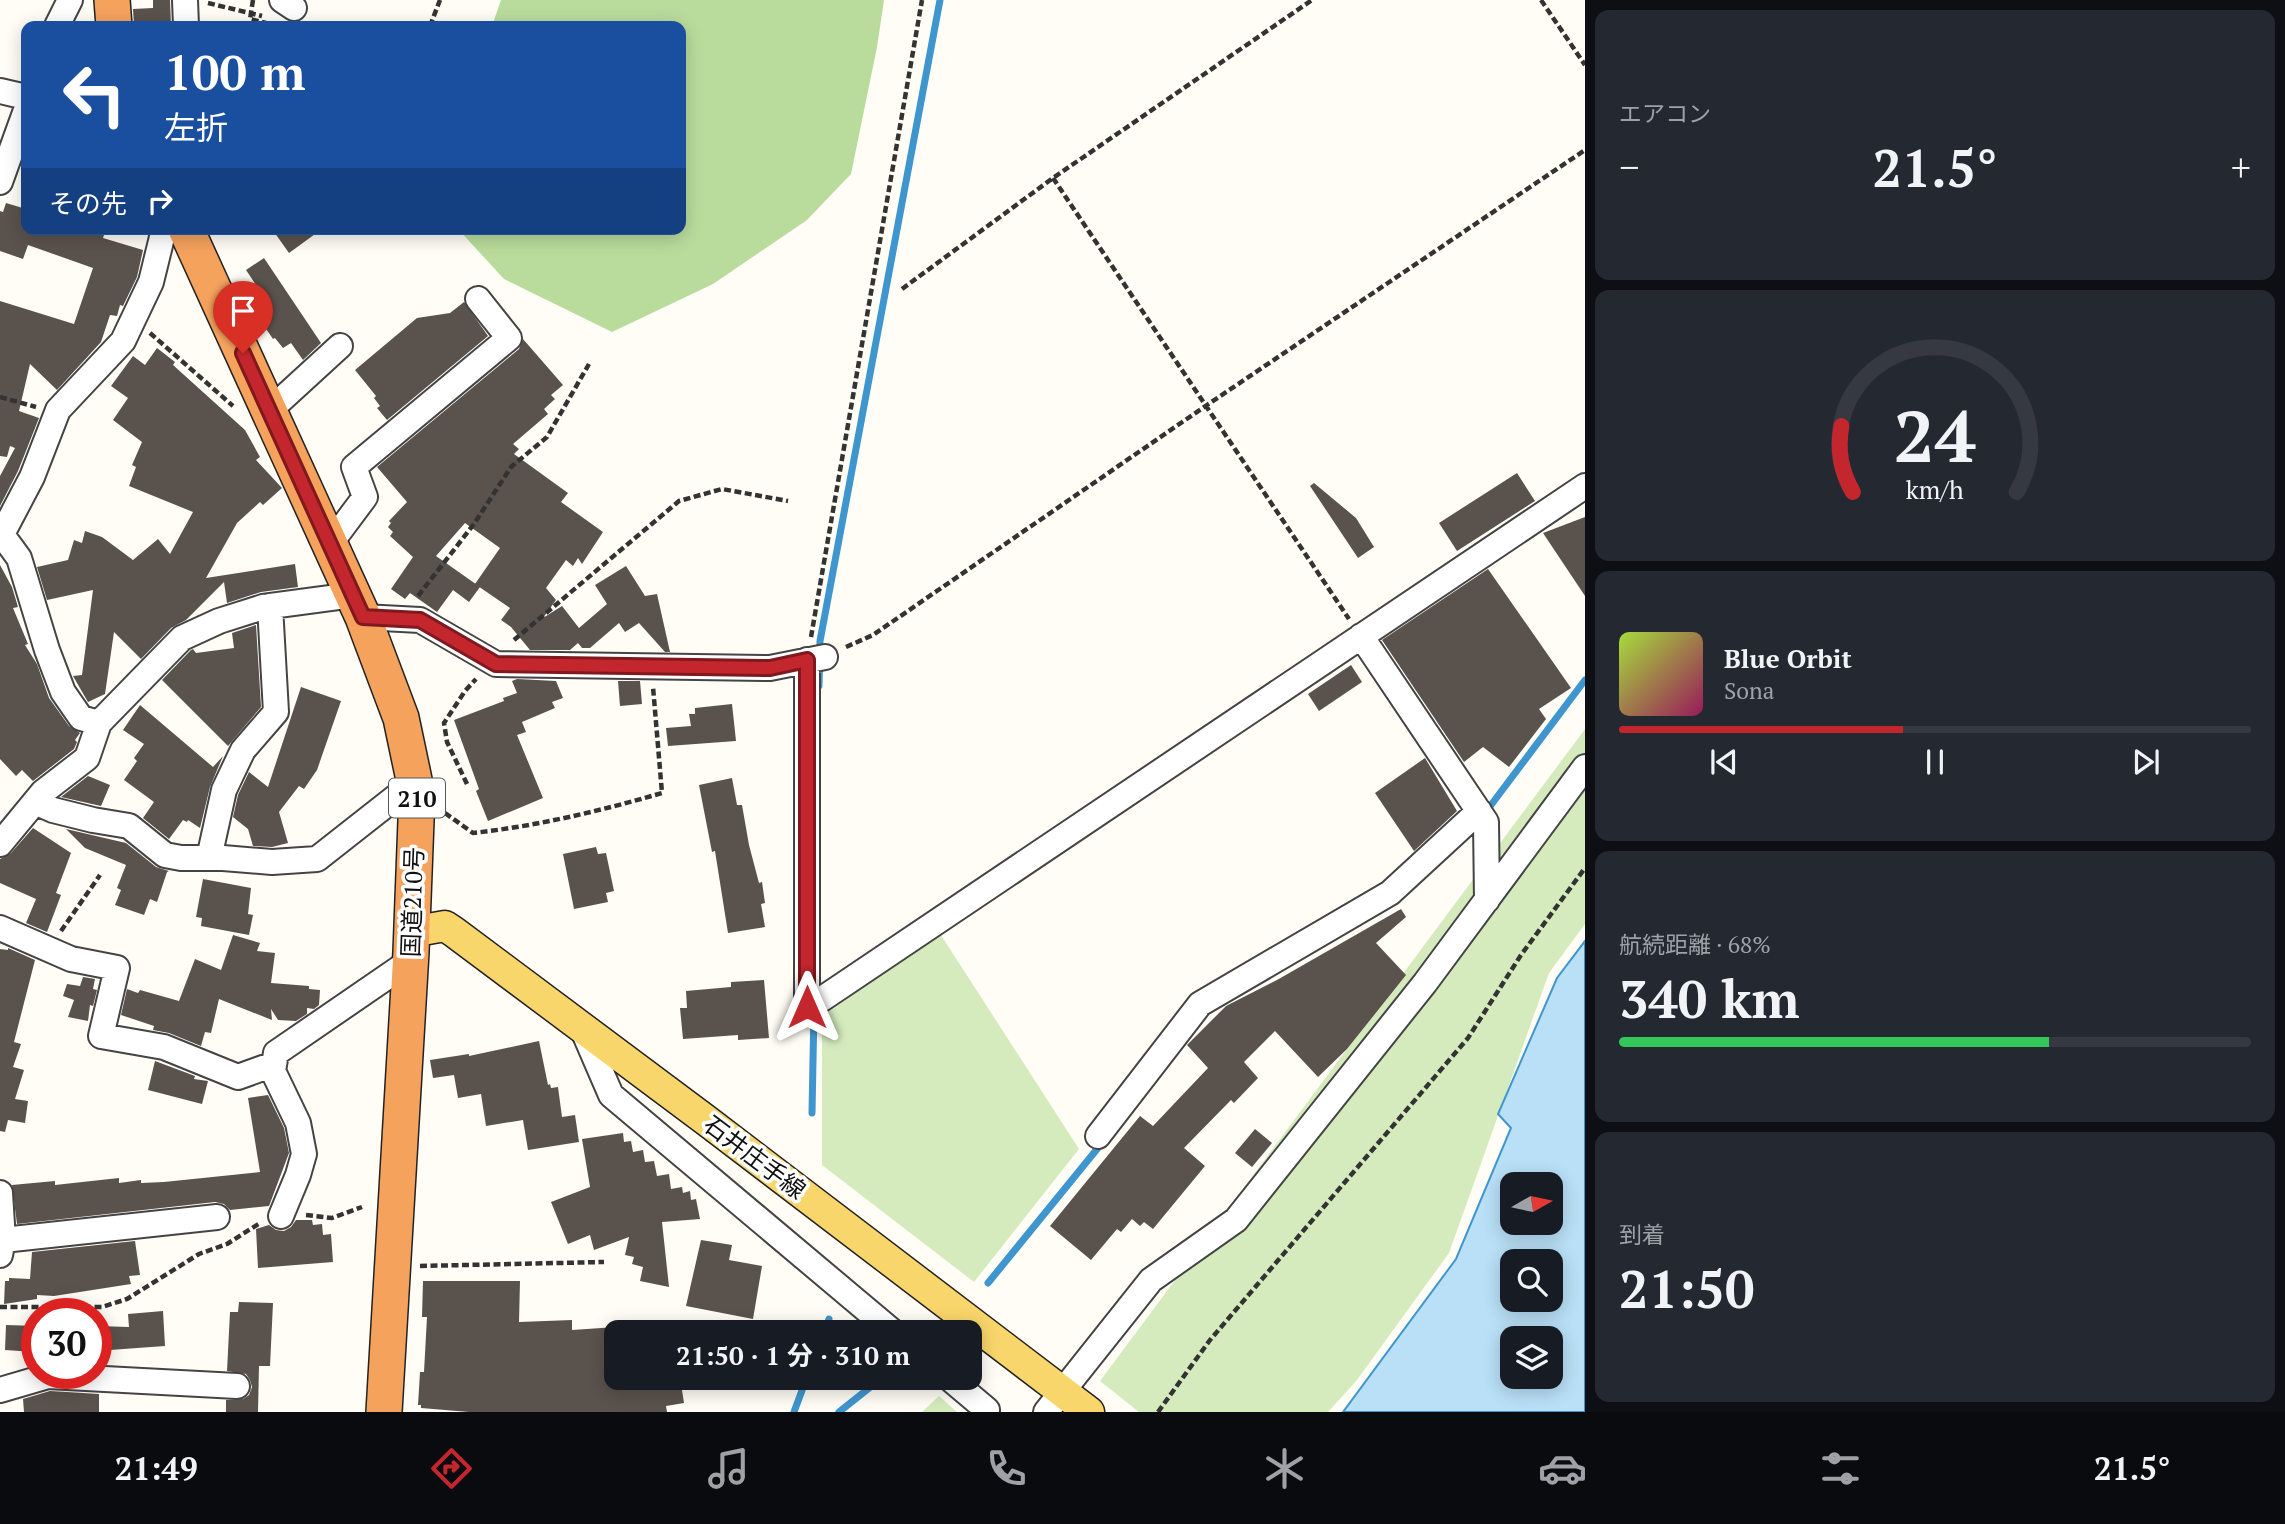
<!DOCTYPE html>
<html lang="ja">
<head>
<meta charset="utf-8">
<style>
	:root { --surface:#171b24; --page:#242831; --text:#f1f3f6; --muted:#9ea1a6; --line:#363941; --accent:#c4262e }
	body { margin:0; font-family:"PT Serif","Noto Sans JP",serif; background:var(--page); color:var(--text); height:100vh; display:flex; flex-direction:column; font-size:26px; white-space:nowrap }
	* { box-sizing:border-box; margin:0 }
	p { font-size:23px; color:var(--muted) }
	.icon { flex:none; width:38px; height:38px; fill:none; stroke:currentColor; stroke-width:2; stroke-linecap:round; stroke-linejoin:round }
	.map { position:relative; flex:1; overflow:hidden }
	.details { display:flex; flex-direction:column; gap:10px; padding:10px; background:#0d0f14; width:700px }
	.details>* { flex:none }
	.guide { position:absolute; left:21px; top:21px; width:665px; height:214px; border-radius:14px; box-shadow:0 4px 18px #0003; background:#1a4fa0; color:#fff; overflow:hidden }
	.needle { width:46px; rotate:81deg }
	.tools { position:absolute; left:1500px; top:1172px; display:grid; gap:14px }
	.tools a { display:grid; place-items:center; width:63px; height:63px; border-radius:14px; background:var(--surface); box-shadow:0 4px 18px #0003; font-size:35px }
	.speed { position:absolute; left:21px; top:1298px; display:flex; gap:14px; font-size:35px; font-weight:700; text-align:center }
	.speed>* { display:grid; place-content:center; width:91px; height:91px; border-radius:50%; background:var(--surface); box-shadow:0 4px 18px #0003; line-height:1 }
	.speed .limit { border:10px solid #d22; background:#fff; color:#111 }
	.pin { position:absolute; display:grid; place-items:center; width:60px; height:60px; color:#fff; margin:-72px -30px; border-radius:50% 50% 50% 0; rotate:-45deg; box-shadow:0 0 7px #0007 }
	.pin .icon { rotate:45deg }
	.me { position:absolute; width:77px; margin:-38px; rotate:0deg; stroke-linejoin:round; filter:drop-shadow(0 0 5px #0008) }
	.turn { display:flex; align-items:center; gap:24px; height:147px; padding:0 28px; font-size:32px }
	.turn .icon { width:91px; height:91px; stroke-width:2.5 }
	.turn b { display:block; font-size:49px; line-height:60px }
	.then { display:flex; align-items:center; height:66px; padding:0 28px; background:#0003; gap:14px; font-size:26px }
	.big { font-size:52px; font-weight:700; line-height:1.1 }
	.details .card { flex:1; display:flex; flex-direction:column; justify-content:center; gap:10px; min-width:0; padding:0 24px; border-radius:14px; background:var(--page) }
	.details .dial { align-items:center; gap:0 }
	.dial svg { height:182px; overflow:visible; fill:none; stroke:var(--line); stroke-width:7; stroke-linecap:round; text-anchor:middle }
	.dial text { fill:var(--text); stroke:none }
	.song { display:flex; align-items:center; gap:21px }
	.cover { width:84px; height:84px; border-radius:10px; background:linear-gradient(135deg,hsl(80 70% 55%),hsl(330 70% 35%)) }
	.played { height:7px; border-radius:4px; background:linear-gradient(90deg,var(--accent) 45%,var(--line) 45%) }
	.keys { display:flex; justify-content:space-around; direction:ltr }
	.heat { display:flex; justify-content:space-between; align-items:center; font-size:38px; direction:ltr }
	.charge { height:10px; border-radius:5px; background:linear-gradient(90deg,#34c759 68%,var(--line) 0) }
	.trip { position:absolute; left:604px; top:1320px; width:378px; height:70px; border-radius:14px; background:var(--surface); box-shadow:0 4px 18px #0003; font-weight:700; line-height:70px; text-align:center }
	.tabs { display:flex; height:112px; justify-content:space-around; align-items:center; background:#090b0e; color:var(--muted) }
	.tabs .icon { width:49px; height:49px }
	.tabs .on { color:var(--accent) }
	.tabs b { font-size:32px; color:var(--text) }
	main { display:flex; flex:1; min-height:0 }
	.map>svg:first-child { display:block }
</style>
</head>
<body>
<main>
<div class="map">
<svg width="1585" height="1412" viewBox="0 0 1585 1412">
	<rect width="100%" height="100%" fill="#fffdf5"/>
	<path fill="#d5ebbd" d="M 1585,729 L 1585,924 L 1549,973 L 1449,1253 L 1357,1380 L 1328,1412 L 1139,1412 L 1100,1381 Z
		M 939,932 L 1079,1149 L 974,1282 L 822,1165 L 822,1017 Z
		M 939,1396 L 957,1412 L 922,1412 Z"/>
	<path fill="#b9dc9c" d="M 501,0 L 884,0 L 877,47 L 851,174 L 807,220 L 713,284 L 612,332 L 504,279 L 458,229 L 681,229 L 681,26 L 492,26 Z"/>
	<path fill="#b9e0f7" stroke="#3f96cf" stroke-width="2" fill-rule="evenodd" d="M 1585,941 L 1585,1412 L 1343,1412 L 1456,1259 L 1511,1128 L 1498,1114 L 1557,978 ZM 1512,1185 L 1550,1185 L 1550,1223 L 1512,1223 ZM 1512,1262 L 1550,1262 L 1550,1300 L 1512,1300 ZM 1512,1339 L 1550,1339 L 1550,1377 L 1512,1377 Z"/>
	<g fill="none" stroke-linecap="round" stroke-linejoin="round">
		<path stroke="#3f96cf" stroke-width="7" d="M 819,686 L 820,641 L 940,0
			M 1485,813 L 1585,680
			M 812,1113 L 814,1009
			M 988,1283 L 1102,1143
			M 824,1332 L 829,1319
			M 794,1412 L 807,1377
			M 839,1412 L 883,1377"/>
	</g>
	<path fill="#5a524d" d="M 153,0 L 170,0 L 171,26 L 134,26 L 133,9 L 153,8 Z
		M 6,203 L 26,209 L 26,229 L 106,229 L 103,238 L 143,250 L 137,277 L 123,306 L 120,305 L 117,316 L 110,315 L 101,342 L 57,390 L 30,364 L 19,411 L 39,418 L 18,471 L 0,506 L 0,476 L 15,448 L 10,446 L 7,457 L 0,456 L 0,301 L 74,324 L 93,268 L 28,245 L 23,259 L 0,251 L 0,211 L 3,212 Z
		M 272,229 L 322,229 L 289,253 Z
		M 264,258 L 321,343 L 303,360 L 291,343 L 283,348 L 275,338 L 273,339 L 249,304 L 262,294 L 246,270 Z
		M 464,302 L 488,336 L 387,420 L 377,408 L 380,406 L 374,398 L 376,396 L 355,370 L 417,318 L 450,313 Z
		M 523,339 L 563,385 L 551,395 L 555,399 L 544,409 L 548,414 L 513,444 L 519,449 L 514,454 L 568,493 L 561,502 L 603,532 L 582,564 L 578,558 L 573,566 L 566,560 L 546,588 L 556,600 L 543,618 L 562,606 L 579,628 L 607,604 L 595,585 L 626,566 L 645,596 L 657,594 L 670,652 L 665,652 L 639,623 L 625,632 L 619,623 L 590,648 L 582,648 L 578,643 L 570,650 L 530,650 L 511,627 L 501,620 L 510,608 L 475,584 L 500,548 L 465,523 L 436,556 L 480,587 L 469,602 L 453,590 L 437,612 L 410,593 L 405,599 L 391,589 L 413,557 L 390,536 L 393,532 L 388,527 L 391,523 L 389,521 L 407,502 L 377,467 L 519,349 Z
		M 157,348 L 175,362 L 173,365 L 245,430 L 260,457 L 256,460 L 282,488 L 263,505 L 260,502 L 237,523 L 206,578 L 295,564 L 298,587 L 261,592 L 227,603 L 224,582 L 186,620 L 171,628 L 141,659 L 114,632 L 105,694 L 88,702 L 73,676 L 82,675 L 93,590 L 47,600 L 37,567 L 68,560 L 74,540 L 82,543 L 85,531 L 102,537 L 133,560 L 158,539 L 170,554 L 193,512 L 129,486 L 136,467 L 132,465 L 142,442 L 113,420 L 128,398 L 111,386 L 133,356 L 145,365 Z
		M 1517,473 L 1535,501 L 1457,551 L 1439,523 Z
		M 1314,483 L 1356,518 L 1374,547 L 1358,558 L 1310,486 Z
		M 1585,517 L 1585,596 L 1543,533 Z
		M 0,565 L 12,587 L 18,607 L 13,608 L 28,644 L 25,645 L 37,664 L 49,698 L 69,726 L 80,733 L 75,740 L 77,742 L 74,749 L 33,781 L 22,770 L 16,776 L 0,759 Z
		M 1488,569 L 1571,688 L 1539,709 L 1546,719 L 1509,767 L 1483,747 L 1464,762 L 1382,640 Z
		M 256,625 L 261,707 L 228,746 L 162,680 L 191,650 L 193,649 L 196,653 L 234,648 L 232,633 Z
		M 1351,665 L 1362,682 L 1319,711 L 1308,694 Z
		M 517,679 L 556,681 L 563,698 L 552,702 L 555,708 L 522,722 L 526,732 L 517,735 L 543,798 L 488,821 L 476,791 L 479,789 L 454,720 L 504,701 L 503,698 L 517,693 L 512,681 Z
		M 618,681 L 640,681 L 642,704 L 620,706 Z
		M 301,687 L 341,701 L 317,770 L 304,789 L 299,786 L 279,812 L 288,843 L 272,847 L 253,846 L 248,829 L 233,817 L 238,795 L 249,772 L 268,787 Z
		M 732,704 L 736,741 L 668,746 L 666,728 L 691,726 L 689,714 L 695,714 L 695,708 Z
		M 140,705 L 213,767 L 223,756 L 210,787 L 200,828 L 188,820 L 187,822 L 183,820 L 169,839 L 143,818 L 154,802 L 124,780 L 137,761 L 134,758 L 144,744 L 123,730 Z
		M 1425,758 L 1457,811 L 1414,851 L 1375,793 Z
		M 88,776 L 110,785 L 101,806 L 61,797 Z
		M 732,778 L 737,805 L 742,805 L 749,845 L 759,883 L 762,882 L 765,903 L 761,904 L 765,927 L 728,933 L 715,851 L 712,852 L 699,785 Z
		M 33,828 L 71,853 L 56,893 L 61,895 L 47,932 L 26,923 L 36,899 L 0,883 L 0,859 L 11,853 Z
		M 66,829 L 126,843 L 156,867 L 169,871 L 167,872 L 157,902 L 150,899 L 144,915 L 115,905 L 121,890 L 117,888 L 126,865 L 85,848 Z
		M 596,847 L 598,854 L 606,853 L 614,891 L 606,893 L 608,902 L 574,909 L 563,854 Z
		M 203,879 L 251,888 L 248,914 L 253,915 L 249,935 L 201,926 L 202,918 L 196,917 Z
		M 1401,909 L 1406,917 L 1376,943 L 1406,975 L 1347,1049 L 1318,1077 L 1275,1031 L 1244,1062 L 1258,1078 L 1234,1103 L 1231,1100 L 1184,1148 L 1205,1166 L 1153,1229 L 1144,1222 L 1140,1226 L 1132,1219 L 1121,1232 L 1117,1229 L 1091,1260 L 1050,1226 L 1140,1116 L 1153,1126 L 1208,1068 L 1187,1045 L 1226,1006 L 1277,980 Z
		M 233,935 L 260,943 L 257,951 L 275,953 L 271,983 L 309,986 L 309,989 L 320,990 L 319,1005 L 314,1009 L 307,1008 L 307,1014 L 296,1021 L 278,1020 L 271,1009 L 272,1020 L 219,999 L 211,1033 L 205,1032 L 201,1046 L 169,1033 L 153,1030 L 154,1026 L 121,1015 L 127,989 L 138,993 L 140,990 L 179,1001 L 195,959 L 221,970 Z
		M 8,948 L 35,960 L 14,1042 L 21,1044 L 13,1067 L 24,1070 L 15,1099 L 28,1101 L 25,1123 L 8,1120 L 5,1132 L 0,1131 L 0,949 L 8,950 Z
		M 83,977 L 95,979 L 93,989 L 97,990 L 93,1006 L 90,1005 L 88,1021 L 68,1017 L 74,1000 L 63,996 L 67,984 L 80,986 Z
		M 764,980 L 769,1038 L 738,1040 L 738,1035 L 683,1039 L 680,1008 L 687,1008 L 686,991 L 731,987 L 731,982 Z
		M 539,1041 L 548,1085 L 550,1084 L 551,1088 L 558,1087 L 562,1117 L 575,1115 L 579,1142 L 528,1150 L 523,1120 L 486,1126 L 481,1094 L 458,1098 L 454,1075 L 433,1078 L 430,1060 L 469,1054 L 469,1056 Z
		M 155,1061 L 195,1076 L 194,1079 L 208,1081 L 202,1104 L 148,1090 Z
		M 268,1095 L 284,1128 L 289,1153 L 269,1206 L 230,1210 L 224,1204 L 215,1202 L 17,1224 L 12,1185 L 55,1181 L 55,1185 L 119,1178 L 119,1183 L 141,1180 L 141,1183 L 164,1182 L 260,1172 L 248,1098 Z
		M 1255,1129 L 1272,1143 L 1252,1167 L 1235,1153 Z
		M 623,1133 L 624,1142 L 631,1141 L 633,1152 L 643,1150 L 645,1162 L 654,1161 L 657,1176 L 669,1174 L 671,1189 L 682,1187 L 683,1193 L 690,1191 L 691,1200 L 696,1199 L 700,1219 L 662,1222 L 669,1287 L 640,1281 L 643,1267 L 632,1264 L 634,1257 L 625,1255 L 629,1237 L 594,1250 L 590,1235 L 568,1244 L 551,1202 L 590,1187 L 582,1139 Z
		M 296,1220 L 312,1220 L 313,1225 L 322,1224 L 323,1235 L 331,1234 L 333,1262 L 258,1268 L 256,1229 L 269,1225 L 276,1230 L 284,1231 L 291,1227 Z
		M 701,1240 L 732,1245 L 729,1260 L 762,1266 L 753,1319 L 686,1306 Z
		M 135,1241 L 140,1275 L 129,1276 L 131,1284 L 54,1296 L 37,1295 L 37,1299 L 4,1304 L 5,1281 L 9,1281 L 9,1278 L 30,1279 L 32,1252 Z
		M 423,1281 L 520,1281 L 519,1322 L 572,1320 L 572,1330 L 616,1327 L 616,1377 L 680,1377 L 684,1403 L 666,1406 L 667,1412 L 469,1412 L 421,1408 L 421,1405 L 418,1405 L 419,1389 L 420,1372 L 424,1372 L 427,1317 L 422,1317 Z
		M 239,1302 L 273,1303 L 270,1366 L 259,1366 L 258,1412 L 226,1412 L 226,1400 L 243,1399 L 249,1395 L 252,1387 L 250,1380 L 246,1374 L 227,1371 L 230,1312 L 238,1312 Z
		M 163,1311 L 165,1346 L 96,1351 L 96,1326 L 129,1327 L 128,1314 Z
		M 6,1325 L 37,1326 L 37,1348 L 35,1352 L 5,1350 Z
		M 50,1391 L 99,1394 L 99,1412 L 24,1412 L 23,1399 Z"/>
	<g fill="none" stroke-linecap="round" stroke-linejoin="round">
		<defs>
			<path id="minor" d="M 185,0 L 186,26
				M 282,0 L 294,8
				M 57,26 L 70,0
				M 0,91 L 26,97
				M 0,182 L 26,110
				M 269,411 L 340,346
				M 0,532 L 19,558 L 47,650 L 63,692 L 81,718 L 99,723
				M 0,538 L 32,477 L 58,410 L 123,341 L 151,282 L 164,229
				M 330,544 L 365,497 L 354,467 L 509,338 L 478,299
				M 363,617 L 420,620 L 496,664 L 770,668 L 825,657
				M 1361,636 L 1486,822 L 1487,900
				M 807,660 L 807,1007 L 822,999 L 1585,486
				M 35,802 L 53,810 L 93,820 L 129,826 L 165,855 L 181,858 L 223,858 L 272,862 L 317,859 L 415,782
				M 0,844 L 43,792 L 87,758 L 99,723 L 182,638 L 219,621 L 263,607 L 353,595
				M 209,858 L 224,790 L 243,750 L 276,712 L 270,606
				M 0,928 L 71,959 L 117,968 L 101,1036 L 164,1047 L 238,1077 L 274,1064
				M 582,1028 L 611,1095 L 893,1332
				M 1098,1136 L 1200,1004 L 1390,893 L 1479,811
				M 0,1193 L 3,1240
				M 281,1216 L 298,1175 L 304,1154 L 298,1123 L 273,1071 L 276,1053 L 410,961
				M 0,1255 L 3,1240 L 217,1217
				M 948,1377 L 987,1410
				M 0,1390 L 48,1376 L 237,1386
				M 1046,1412 L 1151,1280 L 1236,1220 L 1425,983 L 1585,767"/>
			<path id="major" d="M 411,932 L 445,926 L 454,932 L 707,1121 L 1089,1412"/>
			<path id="highway" d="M 112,0 L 114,26
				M 186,229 L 363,617 L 401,718 L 417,794 L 411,952 L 384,1412"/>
		</defs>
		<use href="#minor" stroke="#444" stroke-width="28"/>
		<use href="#major" stroke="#222" stroke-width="33"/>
		<use href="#highway" stroke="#222" stroke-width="38"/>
		<path stroke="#333" stroke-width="4.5" stroke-dasharray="7 3.5" stroke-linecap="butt" d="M 253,0 L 250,19 L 270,24 L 269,26
			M 1541,0 L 1585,65
			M 208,3 L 262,16
			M 430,26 L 440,0
			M 1053,178 L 1349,619
			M 902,289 L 1053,178 L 1312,0
			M 150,333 L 233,406
			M 0,397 L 36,407
			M 418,596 L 474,524 L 511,467 L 547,437 L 589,364
			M 811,637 L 922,0
			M 514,640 L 679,501 L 722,489 L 788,501
			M 846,647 L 873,635 L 1207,405 L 1585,150
			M 467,784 L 447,742 L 444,723 L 465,691 L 476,679
			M 445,813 L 473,833 C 537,826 600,811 662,793 L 653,687
			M 61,931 L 100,875
			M 306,1215 L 332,1218 L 362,1207
			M 420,1266 L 604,1262
			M 0,1307 L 102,1307 L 127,1299 L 199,1254 L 227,1244 L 260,1223
			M 1158,1412 L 1210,1340 L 1468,1038 L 1521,955 L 1585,868"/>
		<use href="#minor" stroke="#fff" stroke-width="24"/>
		<use href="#major" stroke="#f9d66b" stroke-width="30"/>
		<use href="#highway" stroke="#f5a25d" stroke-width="35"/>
	</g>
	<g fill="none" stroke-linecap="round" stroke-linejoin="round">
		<defs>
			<path id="route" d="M 243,353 L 363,617 L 420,620 L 496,664 L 770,668 L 807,660 L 807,1007"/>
		</defs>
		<use href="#route" stroke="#7f191e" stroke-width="18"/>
		<use href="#route" stroke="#c4262e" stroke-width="12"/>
	</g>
	<g text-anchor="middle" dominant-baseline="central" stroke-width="7" stroke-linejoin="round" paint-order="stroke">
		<rect fill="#fff" stroke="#585858" stroke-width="2" x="389" y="778.5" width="56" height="39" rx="5"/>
		<g font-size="23" font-weight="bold" fill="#111">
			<text x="417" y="798">210</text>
		</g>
		<g font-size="24" fill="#111" stroke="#fff">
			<text transform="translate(412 902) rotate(-88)">国道210号</text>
			<text transform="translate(755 1157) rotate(37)">石井庄手線</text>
		</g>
	</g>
</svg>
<div class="tools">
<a><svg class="needle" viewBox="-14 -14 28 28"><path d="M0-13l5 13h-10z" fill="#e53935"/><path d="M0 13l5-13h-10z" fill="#9ea1a6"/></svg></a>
<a><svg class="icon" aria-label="search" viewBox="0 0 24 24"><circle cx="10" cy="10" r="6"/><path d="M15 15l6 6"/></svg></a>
<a><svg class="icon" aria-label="layers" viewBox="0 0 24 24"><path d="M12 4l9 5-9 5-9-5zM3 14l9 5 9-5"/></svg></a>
</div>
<div class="speed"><div class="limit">30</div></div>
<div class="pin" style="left:243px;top:353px;background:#d93025"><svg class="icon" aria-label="arrive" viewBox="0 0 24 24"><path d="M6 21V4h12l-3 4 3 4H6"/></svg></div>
<svg class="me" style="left:807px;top:1007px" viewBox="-20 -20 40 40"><path d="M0-17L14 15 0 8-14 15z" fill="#c4262e" stroke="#fff" stroke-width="4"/></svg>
<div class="trip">21:50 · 1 分 · 310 m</div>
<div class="guide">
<div class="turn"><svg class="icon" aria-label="left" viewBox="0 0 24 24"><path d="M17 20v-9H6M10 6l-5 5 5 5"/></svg><div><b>100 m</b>左折</div></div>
<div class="then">その先<svg class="icon" aria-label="right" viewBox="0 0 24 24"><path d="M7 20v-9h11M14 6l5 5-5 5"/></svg></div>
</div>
</div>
<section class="details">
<div class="card"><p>エアコン</p>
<div class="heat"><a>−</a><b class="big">21.5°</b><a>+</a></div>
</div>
<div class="card dial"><svg viewBox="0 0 100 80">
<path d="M14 69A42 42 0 1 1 86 69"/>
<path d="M14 69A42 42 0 0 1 9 40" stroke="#c4262e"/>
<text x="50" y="56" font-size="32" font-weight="700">24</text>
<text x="50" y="72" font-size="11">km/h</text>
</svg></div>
<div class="card">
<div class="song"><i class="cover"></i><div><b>Blue Orbit</b><p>Sona</p></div></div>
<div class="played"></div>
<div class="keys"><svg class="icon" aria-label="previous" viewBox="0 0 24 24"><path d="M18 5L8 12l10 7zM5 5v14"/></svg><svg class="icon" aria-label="pause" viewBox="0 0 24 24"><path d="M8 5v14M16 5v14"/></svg><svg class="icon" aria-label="next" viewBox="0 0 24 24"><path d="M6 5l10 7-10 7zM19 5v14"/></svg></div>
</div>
<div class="card"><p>航続距離 · 68%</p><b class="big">340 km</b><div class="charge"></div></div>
<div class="card"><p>到着</p><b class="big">21:50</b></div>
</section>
</main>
<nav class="tabs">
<b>21:49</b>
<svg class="icon on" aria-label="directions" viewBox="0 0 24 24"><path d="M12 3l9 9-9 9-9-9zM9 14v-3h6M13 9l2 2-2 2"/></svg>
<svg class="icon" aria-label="music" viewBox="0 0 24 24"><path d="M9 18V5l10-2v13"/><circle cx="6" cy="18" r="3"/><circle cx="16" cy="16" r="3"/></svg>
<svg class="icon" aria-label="phone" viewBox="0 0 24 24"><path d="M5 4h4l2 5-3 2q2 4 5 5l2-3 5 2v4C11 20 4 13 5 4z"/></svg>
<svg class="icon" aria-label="climate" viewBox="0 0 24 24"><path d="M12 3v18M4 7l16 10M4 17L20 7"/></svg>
<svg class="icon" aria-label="car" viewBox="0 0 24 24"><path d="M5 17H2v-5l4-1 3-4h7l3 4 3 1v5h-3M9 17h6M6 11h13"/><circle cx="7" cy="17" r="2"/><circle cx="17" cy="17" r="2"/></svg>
<svg class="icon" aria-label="filters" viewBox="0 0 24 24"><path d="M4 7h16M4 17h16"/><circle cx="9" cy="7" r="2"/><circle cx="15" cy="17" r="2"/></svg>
<b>21.5°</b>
</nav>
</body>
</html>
